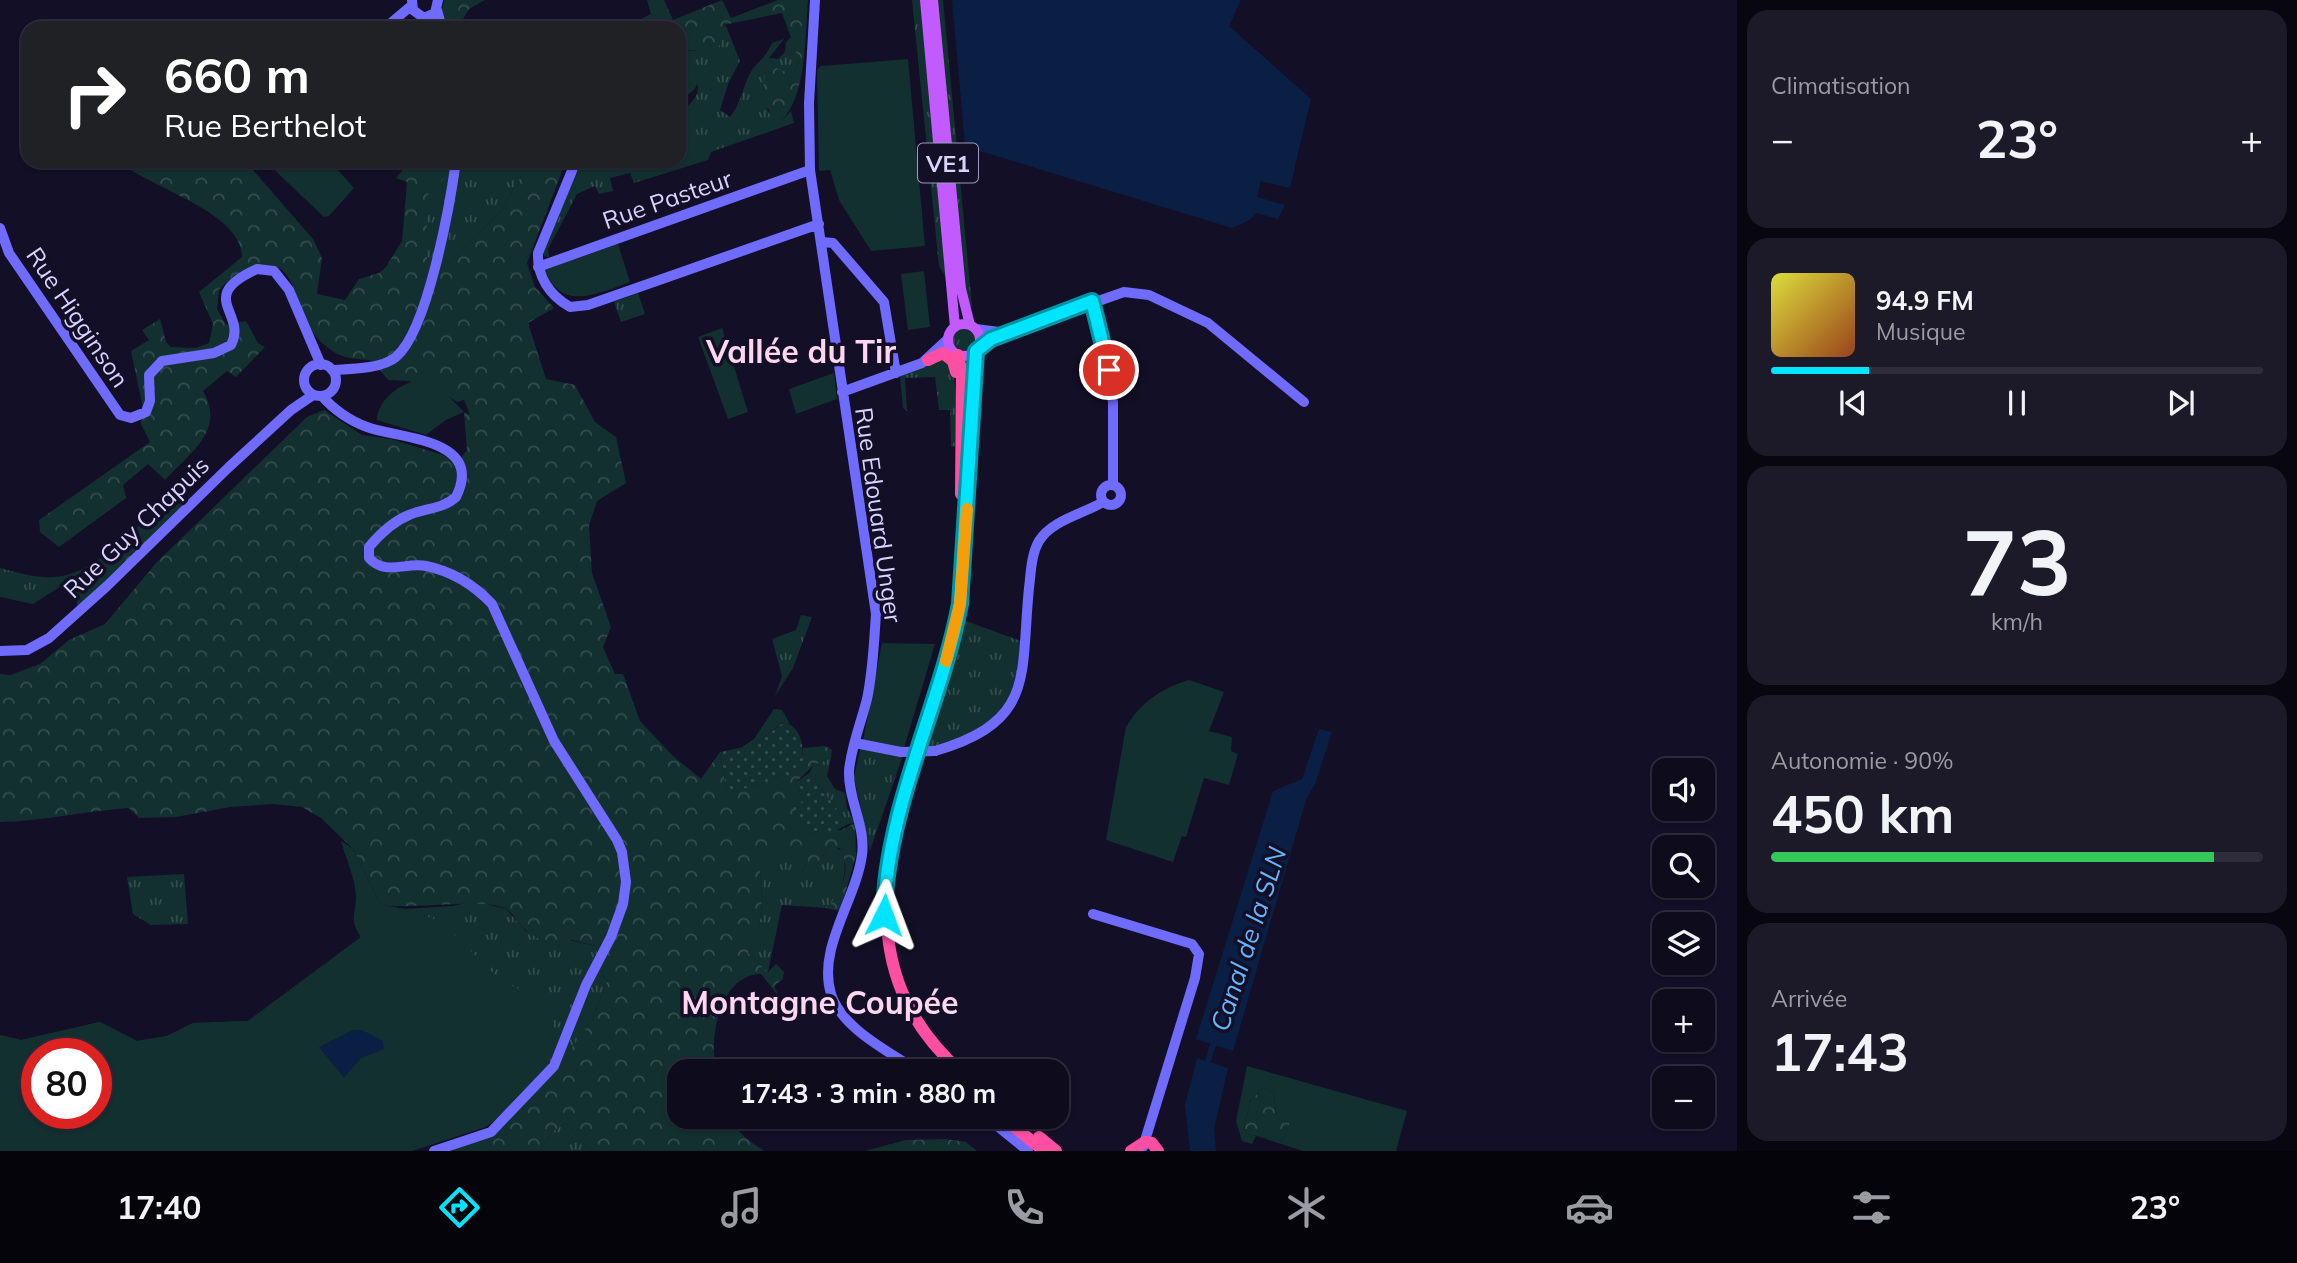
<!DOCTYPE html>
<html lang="fr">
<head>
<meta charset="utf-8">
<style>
	:root { --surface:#0e0b1c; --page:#1c1929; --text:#f1f3f6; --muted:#9b9ba3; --line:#2e2b3b; --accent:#00e5ff }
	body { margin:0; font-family:Mulish,sans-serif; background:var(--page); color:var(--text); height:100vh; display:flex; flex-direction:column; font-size:26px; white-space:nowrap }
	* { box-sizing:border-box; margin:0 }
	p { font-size:23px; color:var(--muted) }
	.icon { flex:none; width:38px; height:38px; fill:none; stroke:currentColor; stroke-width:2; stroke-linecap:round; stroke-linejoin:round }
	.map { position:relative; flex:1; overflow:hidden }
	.sheet { display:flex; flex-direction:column; gap:10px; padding:10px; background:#08060f; width:560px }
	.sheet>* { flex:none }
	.guide { position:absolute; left:21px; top:21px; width:665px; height:147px; border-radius:21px; box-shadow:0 2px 5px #0004,0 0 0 2px var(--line); background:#202124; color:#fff; overflow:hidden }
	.tools { position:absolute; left:1652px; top:758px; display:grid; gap:14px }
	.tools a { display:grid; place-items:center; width:63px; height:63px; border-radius:14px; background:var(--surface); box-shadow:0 2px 5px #0004,0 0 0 2px var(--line); font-size:35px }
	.speed { position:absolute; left:21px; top:1038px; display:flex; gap:14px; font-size:35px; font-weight:700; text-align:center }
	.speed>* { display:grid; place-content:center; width:91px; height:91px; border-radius:50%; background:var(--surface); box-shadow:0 2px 5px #0004,0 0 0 2px var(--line); line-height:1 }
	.speed .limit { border:10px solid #d22; background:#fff; color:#111 }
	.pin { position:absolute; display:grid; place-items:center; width:60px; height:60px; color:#fff; margin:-30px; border:4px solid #fff; border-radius:50%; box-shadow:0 2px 7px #0007 }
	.me { position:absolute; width:77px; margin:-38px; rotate:3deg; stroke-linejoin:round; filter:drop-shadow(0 0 5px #0008) }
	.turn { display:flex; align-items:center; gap:24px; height:147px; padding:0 28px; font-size:32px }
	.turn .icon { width:91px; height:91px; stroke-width:2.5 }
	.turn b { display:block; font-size:49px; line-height:60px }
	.big { font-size:52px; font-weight:700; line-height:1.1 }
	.sheet .tile { flex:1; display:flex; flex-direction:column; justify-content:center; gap:10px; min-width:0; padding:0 24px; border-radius:21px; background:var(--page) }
	.sheet .dial { align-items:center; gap:0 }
	.dial b { font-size:91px; line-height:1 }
	.song { display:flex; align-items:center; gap:21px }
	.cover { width:84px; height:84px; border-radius:10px; background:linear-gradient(135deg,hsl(60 70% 55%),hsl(20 70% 35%)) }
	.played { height:7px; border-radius:4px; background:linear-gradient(90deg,var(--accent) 20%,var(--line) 20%) }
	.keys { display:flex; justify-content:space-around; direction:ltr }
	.heat { display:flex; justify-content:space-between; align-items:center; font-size:38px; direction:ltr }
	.charge { height:10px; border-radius:5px; background:linear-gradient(90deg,#34c759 90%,var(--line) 0) }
	.trip { position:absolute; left:667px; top:1059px; width:402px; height:70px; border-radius:21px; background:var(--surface); box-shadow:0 2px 5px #0004,0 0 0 2px var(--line); font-weight:700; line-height:70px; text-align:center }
	.tabs { display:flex; height:112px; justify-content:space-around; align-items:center; background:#06040b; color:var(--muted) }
	.tabs .icon { width:49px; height:49px }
	.tabs .selected { color:var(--accent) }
	.tabs b { font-size:32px; color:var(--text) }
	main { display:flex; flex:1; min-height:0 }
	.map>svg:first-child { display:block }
</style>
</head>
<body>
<main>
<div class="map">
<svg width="1737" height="1151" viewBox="0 0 1737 1151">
	<defs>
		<pattern id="grass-tufts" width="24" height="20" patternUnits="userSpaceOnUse" patternTransform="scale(1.75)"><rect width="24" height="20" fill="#12302f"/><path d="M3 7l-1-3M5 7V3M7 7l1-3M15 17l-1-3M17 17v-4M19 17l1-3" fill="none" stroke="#344d4e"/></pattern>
		<pattern id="forest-crowns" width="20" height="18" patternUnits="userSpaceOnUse" patternTransform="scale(1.75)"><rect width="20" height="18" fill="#12302f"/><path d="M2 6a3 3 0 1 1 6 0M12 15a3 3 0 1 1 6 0" fill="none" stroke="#344d4e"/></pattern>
		<pattern id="garden-dots" width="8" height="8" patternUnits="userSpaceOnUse" patternTransform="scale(1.75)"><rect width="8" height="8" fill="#12302f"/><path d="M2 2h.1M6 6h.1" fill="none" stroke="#344d4e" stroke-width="1.8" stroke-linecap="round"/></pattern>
	</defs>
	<rect width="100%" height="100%" fill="#130f26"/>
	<path fill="url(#grass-tufts)" d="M 444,0 L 461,0 L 452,28 L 446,28 L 441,15 Z
		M 912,0 L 921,0 L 948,281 L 939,266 Z
		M 937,0 L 943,0 L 972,306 L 968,306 Z
		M 722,25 L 726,26 L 740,61 L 728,84 L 720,110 L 730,117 C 743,102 743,79 756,65 C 763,58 767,54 772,43 L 784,39 L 769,58 L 778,59 L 785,52 L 786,42 L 792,36 L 799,59 L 793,76 L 767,109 L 772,117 L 782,120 L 791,111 L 794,123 L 711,152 L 708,160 L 634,183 L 630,173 L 610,178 L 613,191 L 599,194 L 595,186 L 577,194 L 548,249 L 549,257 L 544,256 L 541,247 L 583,161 L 679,161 C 679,150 675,131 679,121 C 690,95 705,104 694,66 L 679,55 L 679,50 L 696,51 Z
		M 449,161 L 530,161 L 500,212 L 432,278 L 427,276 L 427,196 L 445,176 Z
		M 638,293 L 645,314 L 621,322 L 614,302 Z
		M953 340a11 11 0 1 1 22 0a11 11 0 1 1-22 0Z
		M 944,357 C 962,378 955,419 955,446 L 951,447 L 950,410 L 939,410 L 935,377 L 905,378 L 907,411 L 903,408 L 900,376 Z
		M 102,557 L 117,570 L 107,586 L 79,611 L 76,600 L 61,586 L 33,604 L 0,597 L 0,568 C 43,580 64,584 102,557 Z
		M 801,615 L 812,617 L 793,668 L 775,696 L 782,676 L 772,639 L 796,630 Z
		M 966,621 L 1021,641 C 1021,654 1022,672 1018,685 C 1005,719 964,746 928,747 Z
		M 774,709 L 782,710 L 790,724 L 783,722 L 754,745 L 739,749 L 754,739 Z
		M 861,746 L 903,755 L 870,851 L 854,777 Z
		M 831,758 L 827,776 L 835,789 L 845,793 L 847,808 L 855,823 L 848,824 L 809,773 L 814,765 Z
		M 341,841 L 381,905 L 405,909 L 453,906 L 474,901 L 506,909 L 526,931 L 596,946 L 600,970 L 607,981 L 592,1021 L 555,1070 L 274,1029 L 96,1054 L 24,1050 L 0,1035 L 21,1040 L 100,1022 L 137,1041 L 167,1036 L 193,1023 L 248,1021 L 361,937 C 348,918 357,913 356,895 C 355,877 346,858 341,841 Z
		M 834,846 L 844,853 C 846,875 844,895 825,908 L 782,905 L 768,972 L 748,953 C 764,927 763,896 760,868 L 775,847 L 791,847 L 808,859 L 802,872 L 817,865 L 828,847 Z
		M 184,874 L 188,924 L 151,925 L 133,914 L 127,877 Z
		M 566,1123 L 590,1151 L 540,1151 L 553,1131 Z"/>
	<path fill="url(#forest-crowns)" d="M 461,0 L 485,0 L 469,9 L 460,24 L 464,28 L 452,28 Z
		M 647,0 L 664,0 L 673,20 L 722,0 L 731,18 L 778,0 L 808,0 C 805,34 807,95 782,120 L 773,121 C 767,105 761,91 765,74 L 776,68 L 793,75 L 799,60 L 782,13 L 723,25 L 724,37 L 716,51 L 679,50 L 679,28 L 638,28 L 637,21 L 651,14 Z
		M 119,161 L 245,161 L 313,239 L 322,258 L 317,294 L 345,300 L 359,279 L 379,273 L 386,267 L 402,241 L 407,182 L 396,178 L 410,161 L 449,161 L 446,176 L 427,196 L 427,276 L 432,278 L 500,212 L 530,161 L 566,161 L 527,263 L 535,287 L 554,308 L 528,323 L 546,379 L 575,385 L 595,422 L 616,437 L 626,483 L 597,501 L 589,526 L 592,573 L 611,627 L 603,647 L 615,674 L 623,674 L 640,721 L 673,756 L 701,779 L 720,752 L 727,792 L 765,783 L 782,774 L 786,775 L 803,762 L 803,748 L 825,746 L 832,750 L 831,758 L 814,765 L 795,783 L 804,801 L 803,828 L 806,836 L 821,829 L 841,830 L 855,823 L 856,856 L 840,911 L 825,908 C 842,896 853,866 839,848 L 828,847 L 817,865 L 807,873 L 802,872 L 808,859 L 798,859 L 791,847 L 775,847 L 770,866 L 760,868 C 763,897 764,928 748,953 L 768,972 L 776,964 L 784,972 L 783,979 L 774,986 L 780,998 L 761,974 C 720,974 708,1039 716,1071 L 679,1071 L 679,1116 L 730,1117 C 736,1132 751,1143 765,1151 L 590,1151 L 566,1123 L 553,1131 L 540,1151 L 451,1151 L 492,1134 L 554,1070 L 592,1021 L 607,981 L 600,970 L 596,946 L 572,940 L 553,946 C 544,941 532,936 525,929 C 518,924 513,913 506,909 C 485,897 413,910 381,905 L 353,849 L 321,818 L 302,807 L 273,804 L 230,807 L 176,817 L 139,818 L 129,808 C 85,811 44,821 0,822 L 0,674 L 10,675 L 40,664 L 69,640 L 105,624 L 157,562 L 307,417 L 324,410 L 362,435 L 391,439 L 443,455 L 453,461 L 460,459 L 467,450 L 464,412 L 470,415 L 464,400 L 457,402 L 439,390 L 409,381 L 388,380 L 373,361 C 358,358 344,360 331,350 C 321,343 312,333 306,322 C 295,300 294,255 255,267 C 241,272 229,279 219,290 L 217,309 L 226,325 L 246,321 L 258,343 L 265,347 L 236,377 L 227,371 L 203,391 C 226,430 190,453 165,480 L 148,464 L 123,485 L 126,498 L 59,547 L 40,532 L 39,520 L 150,442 L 141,424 L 142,403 L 131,351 L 149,340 L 142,330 L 160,319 L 166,342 L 171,347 L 196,348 L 209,343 L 213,324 L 199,292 L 242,257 C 242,211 148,188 119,161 Z
		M 184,500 L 176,519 L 107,586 L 116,570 L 102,557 L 102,552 L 146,521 L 153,523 Z
		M 1264,1087 L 1274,1094 L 1276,1115 L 1290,1123 L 1283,1141 L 1247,1134 L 1244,1126 L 1251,1100 Z
		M 945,1139 L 966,1142 L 977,1151 L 865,1151 L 906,1140 Z"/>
	<path fill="#12302f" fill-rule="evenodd" d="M 679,56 L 694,65 L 699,81 L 694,90 L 679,101 Z
		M 908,59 L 925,246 L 871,251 L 839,200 L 830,170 L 819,171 L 817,70 L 821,66 Z
		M 265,161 L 330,161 L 354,188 L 329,216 L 324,217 Z
		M 618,244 L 630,282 C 599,293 561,313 545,270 Z
		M 924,271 L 930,327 L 908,330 L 901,274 Z
		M 722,328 L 748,412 L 728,419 L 698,337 Z
		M 834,373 L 837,399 L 796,414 L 789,389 Z
		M 423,379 L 435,382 L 464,412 L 446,420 L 426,435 L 377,420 C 378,398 402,382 423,379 Z
		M 882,643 L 935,644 L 904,748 L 863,741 Z
		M 1189,680 L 1224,692 L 1209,731 L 1232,737 L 1231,751 L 1238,754 L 1229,785 L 1204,778 L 1186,837 L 1182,836 L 1173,862 L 1106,840 L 1126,727 C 1141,702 1162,688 1189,680 Z
		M 341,841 L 353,849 L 381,905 L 405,909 L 454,926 L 454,934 L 501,981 L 547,1002 L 556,1045 L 547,1067 L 506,1112 L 486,1127 L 412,1151 L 0,1151 L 0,1035 L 21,1040 L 100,1022 L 137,1041 L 167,1036 L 193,1023 L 248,1021 L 361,937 C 348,918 357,913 356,895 C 355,877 346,858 341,841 ZM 37,1054 L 96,1054 L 96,1113 L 37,1113 Z
		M 1247,1066 L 1407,1111 L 1396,1151 L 1303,1151 L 1256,1136 L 1252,1144 L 1242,1141 L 1236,1121 ZM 1264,1087 L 1274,1094 L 1276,1116 L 1290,1123 L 1283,1141 L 1247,1134 L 1244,1126 L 1251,1100 Z"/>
	<path fill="url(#garden-dots)" d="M 784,722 C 802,728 803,745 803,762 L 788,777 L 782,774 L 765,783 L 727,793 L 720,752 L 754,745 Z
		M 809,773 L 848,824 L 832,833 L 821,829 L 806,836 L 793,806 L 804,801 L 795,783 Z"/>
	<path fill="#0a1f44" d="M 952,0 L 1241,0 L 1229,26 L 1311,99 L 1290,188 L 1261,181 L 1257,197 L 1285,205 L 1278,219 L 1256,213 L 1250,220 L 1232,228 L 980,151 L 978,160 L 966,157 Z
		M 1319,729 L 1332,732 L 1315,784 L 1306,800 L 1233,1051 L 1196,1039 L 1273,791 L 1302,779 Z
		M 353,1030 L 362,1030 L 383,1041 L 384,1049 L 361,1058 L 344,1078 L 319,1047 Z
		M 1197,1058 L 1228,1068 L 1214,1129 L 1216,1151 L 1190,1151 L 1185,1105 Z"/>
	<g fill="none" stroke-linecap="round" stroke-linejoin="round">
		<path stroke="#0a1f44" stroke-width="6" d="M 1206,1068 L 1215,1038"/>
		<path stroke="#6f6bff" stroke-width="10" d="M 412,0 L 413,10 L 424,18 L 435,13 L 438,0
			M 815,0 L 809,103 L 810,170 L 876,614 C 874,642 873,671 867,699 C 861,723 851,747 849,771 C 848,800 866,826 862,855 C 856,900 817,948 831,994 C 842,1029 890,1052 918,1071
			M 437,10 L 442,28
			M 424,18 L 434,28
			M 385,28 L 411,6
			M 576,161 L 538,253 C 537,276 549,295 570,307 L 588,305 L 819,224
			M 0,228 L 9,253 L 120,415 L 131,418 L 146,412 L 150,401 L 149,375 L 162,361 L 214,353 L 231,345 C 248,313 195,297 257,269 L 274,271 L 289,290 L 321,365
			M 822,242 L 833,243 L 884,302 L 896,373
			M 538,267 L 810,170
			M 1092,301 L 1113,402 L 1113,485
			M 976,329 L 999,332
			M 979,347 L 991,339 L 1124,292 L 1149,295 L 1208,323 L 1304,402
			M304 380a16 16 0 1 1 32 0a16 16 0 1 1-32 0Z
			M 332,370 C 350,369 382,369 396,357 C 428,330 450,204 456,161
			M 842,392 L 922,363 L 948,339
			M 322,396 C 333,409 350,421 367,427 C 399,439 485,438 456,497 C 443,509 425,508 409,515 C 394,521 379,535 369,547 L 369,558 C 385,576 406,562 426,566 C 451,571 474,585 492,604 L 554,741 L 617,840 L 622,852 L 626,882 L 623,904 L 611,937 L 586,985 L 554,1066 L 491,1132 L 434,1151
			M1101 495a10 10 0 1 1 20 0a10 10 0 1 1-20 0Z
			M 0,651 L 27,650 L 49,638 L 107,586 L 229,467 L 291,410 L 313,395
			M 855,743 L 901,752
			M 935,751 C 1036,721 1020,677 1029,588 C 1031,572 1031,555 1039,541 C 1052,520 1083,514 1103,502
			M 1093,914 L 1192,944 L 1199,954 L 1195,978 L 1143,1147
			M 985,1116 L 1028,1151"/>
		<path stroke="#c25bff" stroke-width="10" d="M 925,0 L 955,327
			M 933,0 L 961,289 L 970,325
			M948 340a16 16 0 1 1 32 0a16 16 0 1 1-32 0Z"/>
		<path stroke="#ff4fa3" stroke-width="12" d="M 958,355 L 962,374 L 961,494
			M 928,360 L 943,353 L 953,361 L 956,372
			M 960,1071 C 811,938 930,760 960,604 L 976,350
			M 1001,1116 L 1044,1151
			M 1039,1137 L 1056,1151
			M 1131,1151 L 1145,1142 L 1152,1143 L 1158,1151"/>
		<path stroke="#6f6bff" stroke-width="10" d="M 901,752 L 935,751"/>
	</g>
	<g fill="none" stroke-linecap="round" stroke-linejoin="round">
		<defs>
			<path id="route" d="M 884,915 C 886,807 940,708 960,604 L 976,351 L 991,339 L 1092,301 L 1109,370"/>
		</defs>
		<use href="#route" stroke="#0095a6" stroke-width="18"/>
		<use href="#route" stroke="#00e5ff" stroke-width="12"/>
		<path stroke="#f59e0b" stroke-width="12" d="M 946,661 L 960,604 L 967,509"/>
	</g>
	<g text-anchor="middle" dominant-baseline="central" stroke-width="7" stroke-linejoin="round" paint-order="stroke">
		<rect fill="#130f26" stroke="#9e99be" stroke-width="2" x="918" y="143.5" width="60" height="39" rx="5"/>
		<g font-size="23" font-weight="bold" fill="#d9d4ff">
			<text x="948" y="163">VE1</text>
		</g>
		<g font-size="24" fill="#d9d4ff" stroke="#130f26">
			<text transform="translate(667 199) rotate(-19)">Rue Pasteur</text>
			<text transform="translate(78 317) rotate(56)">Rue Higginson</text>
			<text transform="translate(879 515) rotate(82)">Rue Edouard Unger</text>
			<text transform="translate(136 527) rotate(-44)">Rue Guy Chapuis</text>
		</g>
		<g font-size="26" font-style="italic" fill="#62b6ff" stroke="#130f26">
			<text transform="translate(1248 939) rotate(-72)">Canal de la SLN</text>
		</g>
		<g font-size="32" font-weight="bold" fill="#ffd6f0" stroke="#130f26">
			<text x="801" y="351">Vallée du Tir</text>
			<text x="820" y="1002">Montagne Coupée</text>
		</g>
	</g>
</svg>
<div class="tools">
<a><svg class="icon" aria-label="sound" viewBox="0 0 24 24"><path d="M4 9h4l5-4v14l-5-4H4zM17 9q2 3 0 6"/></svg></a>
<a><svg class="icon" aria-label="search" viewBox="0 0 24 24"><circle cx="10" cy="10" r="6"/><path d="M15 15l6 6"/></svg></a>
<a><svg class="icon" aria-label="layers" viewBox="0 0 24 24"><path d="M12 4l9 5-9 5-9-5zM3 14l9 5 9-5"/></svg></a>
<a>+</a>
<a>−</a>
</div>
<div class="speed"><div class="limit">80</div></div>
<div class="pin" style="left:1109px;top:370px;background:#d93025"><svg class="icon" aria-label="arrive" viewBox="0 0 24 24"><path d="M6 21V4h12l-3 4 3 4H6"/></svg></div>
<svg class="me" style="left:884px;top:915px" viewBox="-20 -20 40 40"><path d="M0-17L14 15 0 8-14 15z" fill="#00e5ff" stroke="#fff" stroke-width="4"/></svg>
<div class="trip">17:43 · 3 min · 880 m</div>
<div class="guide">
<div class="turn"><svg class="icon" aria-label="right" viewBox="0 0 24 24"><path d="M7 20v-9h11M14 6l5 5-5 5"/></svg><div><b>660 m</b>Rue Berthelot</div></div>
</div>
</div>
<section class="sheet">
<div class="tile"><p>Climatisation</p>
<div class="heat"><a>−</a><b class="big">23°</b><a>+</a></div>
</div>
<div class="tile">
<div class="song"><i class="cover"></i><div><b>94.9 FM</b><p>Musique</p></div></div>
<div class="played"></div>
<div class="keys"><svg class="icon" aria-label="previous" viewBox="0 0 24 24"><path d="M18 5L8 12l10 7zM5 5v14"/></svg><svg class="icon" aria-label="pause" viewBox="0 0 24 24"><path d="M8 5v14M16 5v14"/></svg><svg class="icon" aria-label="next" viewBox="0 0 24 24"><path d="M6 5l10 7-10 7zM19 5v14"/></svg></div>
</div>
<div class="tile dial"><b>73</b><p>km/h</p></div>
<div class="tile"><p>Autonomie · 90%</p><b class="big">450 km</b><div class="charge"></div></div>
<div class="tile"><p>Arrivée</p><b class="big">17:43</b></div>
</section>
</main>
<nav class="tabs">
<b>17:40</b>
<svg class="icon selected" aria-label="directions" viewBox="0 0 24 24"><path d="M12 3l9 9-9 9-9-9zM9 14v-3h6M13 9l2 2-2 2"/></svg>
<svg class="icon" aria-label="music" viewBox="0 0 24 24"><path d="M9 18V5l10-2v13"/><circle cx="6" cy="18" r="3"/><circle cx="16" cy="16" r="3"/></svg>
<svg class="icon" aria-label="phone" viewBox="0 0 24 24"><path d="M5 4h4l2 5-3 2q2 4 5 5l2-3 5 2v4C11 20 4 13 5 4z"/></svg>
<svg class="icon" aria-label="climate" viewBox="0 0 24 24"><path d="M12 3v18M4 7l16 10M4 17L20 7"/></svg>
<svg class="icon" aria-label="car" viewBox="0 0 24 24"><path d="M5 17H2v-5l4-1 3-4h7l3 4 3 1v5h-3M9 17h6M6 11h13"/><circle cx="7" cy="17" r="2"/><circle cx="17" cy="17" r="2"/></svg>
<svg class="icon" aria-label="filters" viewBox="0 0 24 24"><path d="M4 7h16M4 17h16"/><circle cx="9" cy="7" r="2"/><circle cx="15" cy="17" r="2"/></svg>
<b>23°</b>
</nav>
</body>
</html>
